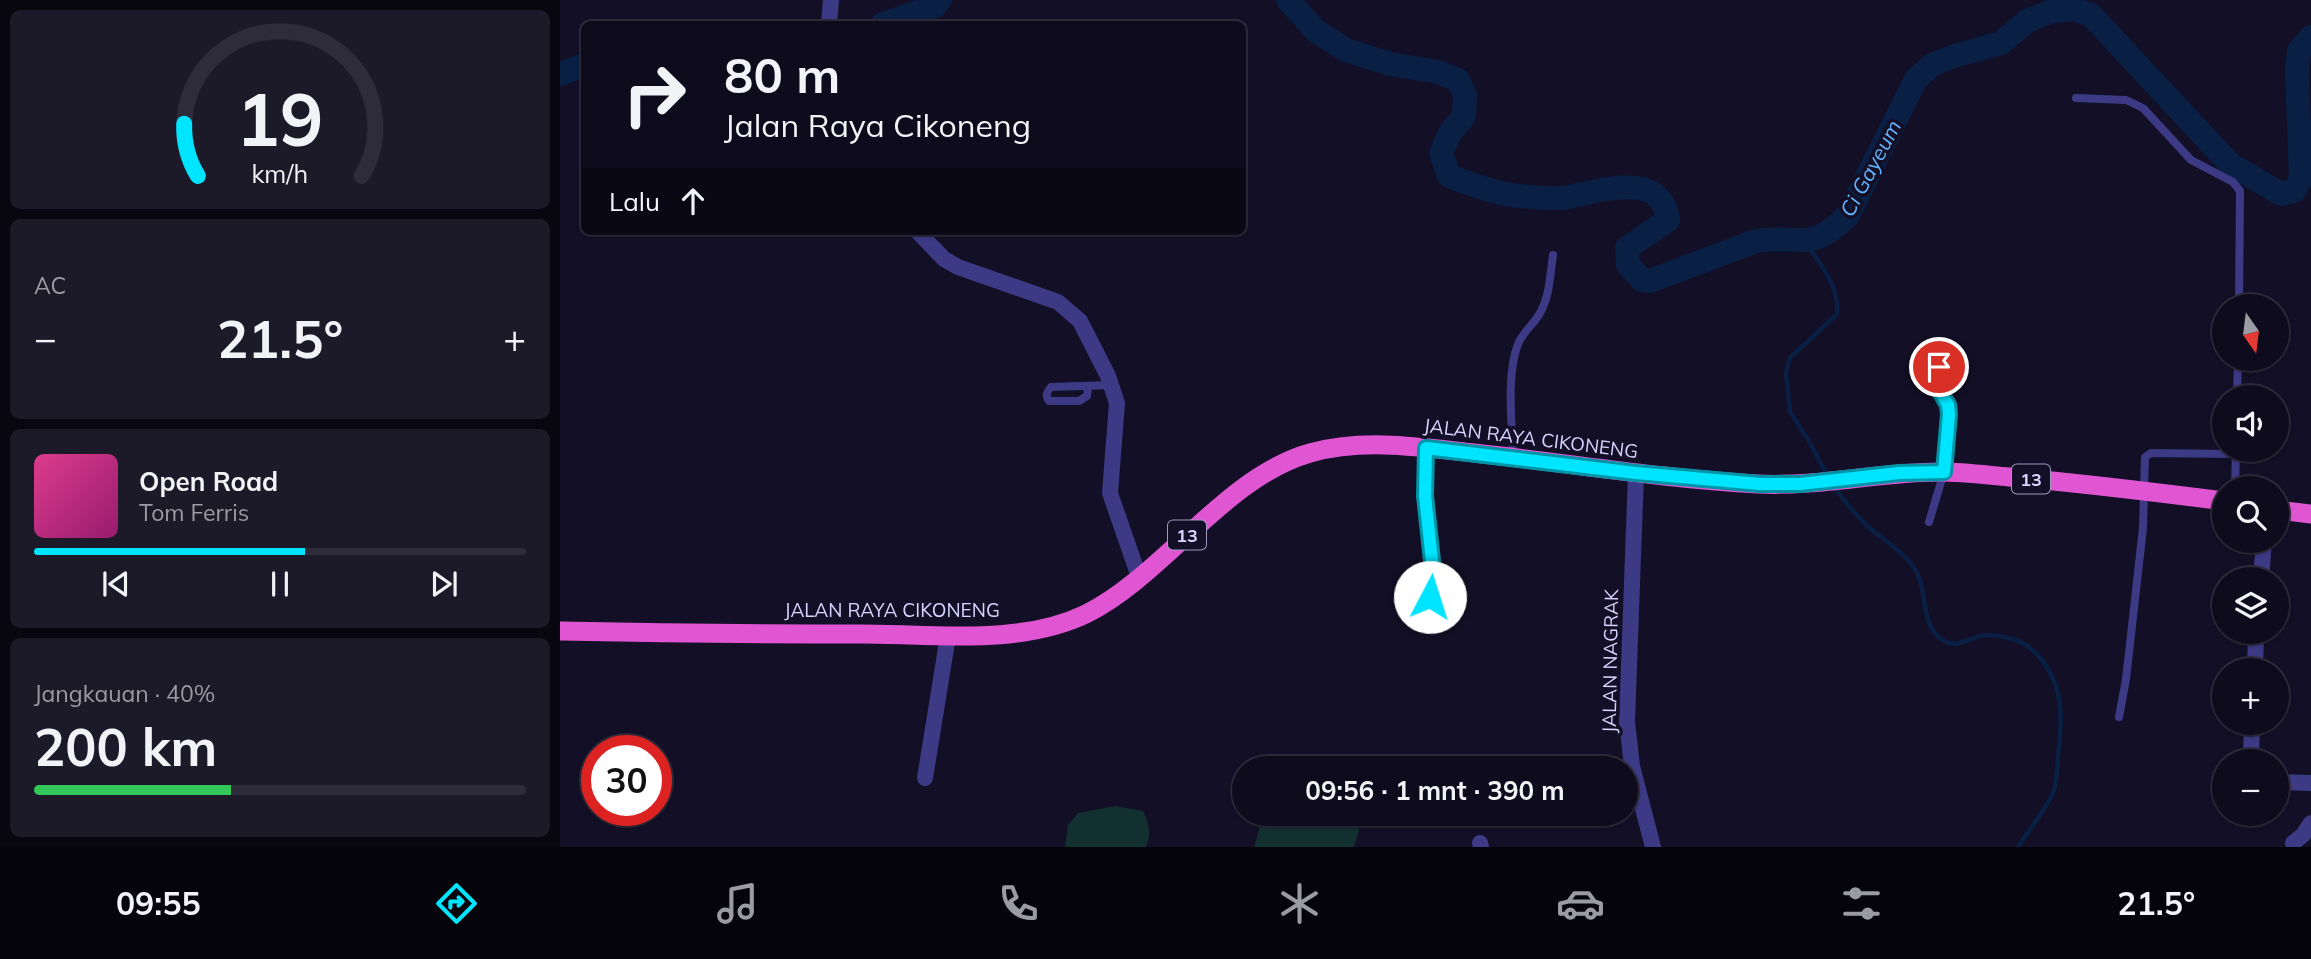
<!DOCTYPE html>
<html lang="id">
<head>
<meta charset="utf-8">
<style>
	:root { --surface:#0e0b1c; --page:#1c1929; --text:#f1f3f6; --muted:#9b9ba3; --line:#2e2b3b; --accent:#00e5ff }
	body { margin:0; font-family:Mulish,sans-serif; background:var(--page); color:var(--text); height:100vh; display:flex; flex-direction:column; font-size:26px; white-space:nowrap }
	* { box-sizing:border-box; margin:0 }
	p { font-size:23px; color:var(--muted) }
	.icon { flex:none; width:38px; height:38px; fill:none; stroke:currentColor; stroke-width:2; stroke-linecap:round; stroke-linejoin:round }
	.map { position:relative; flex:1; overflow:hidden }
	.panel { display:flex; flex-direction:column; gap:10px; padding:10px; background:#08060f; width:560px }
	.panel>* { flex:none }
	.guide { position:absolute; left:21px; top:21px; width:665px; height:214px; border-radius:10px; box-shadow:0 2px 5px #0004,0 0 0 2px var(--line); background:#0e0b1c; color:var(--text); overflow:hidden }
	.needle { width:46px; rotate:166deg }
	.controls { position:absolute; left:1652px; top:294px; display:grid; gap:14px }
	.controls a { display:grid; place-items:center; width:77px; height:77px; border-radius:50%; background:var(--surface); box-shadow:0 2px 5px #0004,0 0 0 2px var(--line); font-size:35px }
	.speed { position:absolute; left:21px; top:735px; display:flex; gap:14px; font-size:35px; font-weight:700; text-align:center }
	.speed>* { display:grid; place-content:center; width:91px; height:91px; border-radius:50%; background:var(--surface); box-shadow:0 2px 5px #0004,0 0 0 2px var(--line); line-height:1 }
	.speed .limit { border:10px solid #d22; background:#fff; color:#111 }
	.pin { position:absolute; display:grid; place-items:center; width:60px; height:60px; color:#fff; margin:-30px; border:4px solid #fff; border-radius:50%; box-shadow:0 2px 7px #0007 }
	.me { position:absolute; width:77px; margin:-38px; rotate:5deg; stroke-linejoin:round; filter:drop-shadow(0 0 5px #0008) }
	.turn { display:flex; align-items:center; gap:24px; height:147px; padding:0 28px; font-size:32px }
	.turn .icon { width:91px; height:91px; stroke-width:2.5 }
	.turn b { display:block; font-size:49px; line-height:60px }
	.then { display:flex; align-items:center; height:66px; padding:0 28px; background:#0003; gap:14px; font-size:26px }
	.big { font-size:52px; font-weight:700; line-height:1.1 }
	.panel .widget { flex:1; display:flex; flex-direction:column; justify-content:center; gap:10px; min-width:0; padding:0 24px; border-radius:10px; background:var(--page) }
	.panel .dial { align-items:center; gap:0 }
	.dial svg { height:182px; overflow:visible; fill:none; stroke:var(--line); stroke-width:7; stroke-linecap:round; text-anchor:middle }
	.dial text { fill:var(--text); stroke:none }
	.song { display:flex; align-items:center; gap:21px }
	.cover { width:84px; height:84px; border-radius:10px; background:linear-gradient(135deg,hsl(330 70% 55%),hsl(320 70% 35%)) }
	.played { height:7px; border-radius:4px; background:linear-gradient(90deg,var(--accent) 55%,var(--line) 55%) }
	.keys { display:flex; justify-content:space-around; direction:ltr }
	.heat { display:flex; justify-content:space-between; align-items:center; font-size:38px; direction:ltr }
	.charge { height:10px; border-radius:5px; background:linear-gradient(90deg,#34c759 40%,var(--line) 0) }
	.trip { position:absolute; left:672px; top:756px; width:406px; height:70px; border-radius:35px; background:var(--surface); box-shadow:0 2px 5px #0004,0 0 0 2px var(--line); font-weight:700; line-height:70px; text-align:center }
	.tabs { display:flex; height:112px; justify-content:space-around; align-items:center; background:#06040b; color:var(--muted) }
	.tabs .icon { width:49px; height:49px }
	.tabs .active { color:var(--accent) }
	.tabs b { font-size:32px; color:var(--text) }
	main { display:flex; flex:1; min-height:0 }
	.map>svg:first-child { display:block }
</style>
</head>
<body>
<main>
<section class="panel">
<div class="widget dial"><svg viewBox="0 0 100 80">
<path d="M14 69A42 42 0 1 1 86 69"/>
<path d="M14 69A42 42 0 0 1 8 46" stroke="#00e5ff"/>
<text x="50" y="56" font-size="32" font-weight="700">19</text>
<text x="50" y="72" font-size="11">km/h</text>
</svg></div>
<div class="widget"><p>AC</p>
<div class="heat"><a>−</a><b class="big">21.5°</b><a>+</a></div>
</div>
<div class="widget">
<div class="song"><i class="cover"></i><div><b>Open Road</b><p>Tom Ferris</p></div></div>
<div class="played"></div>
<div class="keys"><svg class="icon" aria-label="previous" viewBox="0 0 24 24"><path d="M18 5L8 12l10 7zM5 5v14"/></svg><svg class="icon" aria-label="pause" viewBox="0 0 24 24"><path d="M8 5v14M16 5v14"/></svg><svg class="icon" aria-label="next" viewBox="0 0 24 24"><path d="M6 5l10 7-10 7zM19 5v14"/></svg></div>
</div>
<div class="widget"><p>Jangkauan · 40%</p><b class="big">200 km</b><div class="charge"></div></div>
</section>
<div class="map">
<svg width="1751" height="847" viewBox="0 0 1751 847">
	<rect width="100%" height="100%" fill="#130f26"/>
	<path fill="#12302f" d="M 555,806 L 583,811 C 589,824 592,834 586,847 L 505,847 L 508,825 L 518,813 Z
		M 696,814 L 796,814 L 799,830 L 794,847 L 694,847 L 700,826 Z"/>
	<g fill="none" stroke-linecap="round" stroke-linejoin="round">
		<path stroke="#0a1f44" stroke-width="4.5" d="M 1244,241 C 1259,262 1280,286 1277,314 L 1230,358 L 1226,372 L 1230,412 L 1249,441 L 1268,477
			M 1274,487 C 1283,500 1294,512 1305,524 C 1321,539 1344,551 1356,571 C 1368,592 1360,623 1381,639 C 1396,650 1406,639 1421,636 C 1431,634 1442,636 1452,639 C 1465,642 1474,650 1482,660 C 1505,690 1502,721 1498,757 C 1497,768 1497,783 1493,793 C 1484,812 1469,830 1458,847"/>
		<path stroke="#0a1f44" stroke-width="24" d="M 728,0 L 756,31 L 786,50 L 830,64 L 878,72 L 898,80 L 905,95 L 904,116 L 890,133 L 881,153 L 889,176 C 915,186 943,196 971,197 C 982,198 994,199 1004,198 C 1036,192 1102,168 1108,220 L 1067,248 L 1068,265 L 1082,280 L 1090,281 L 1196,241 C 1242,233 1248,255 1288,215 L 1356,79 L 1372,65 L 1394,56 L 1441,43 L 1467,21 L 1492,11 L 1514,9 L 1531,15 L 1670,164 L 1721,194 L 1734,191 L 1741,179 L 1737,72 L 1739,51 L 1751,37
			M 323,24 L 375,6 L 380,0
			M 0,74 L 24,65"/>
		<path stroke="#3d3a85" stroke-width="8" d="M 1516,98 L 1566,100 L 1583,108 L 1631,160 L 1673,182 L 1680,191 L 1679,306
			M 528,386 L 527,396 L 519,401 L 489,401 C 485,396 487,391 491,387 L 551,385
			M 1677,397 L 1678,359
			M 953,457 C 952,423 946,375 958,344 C 963,332 974,324 980,313 C 990,296 990,274 993,255
			M 1675,488 L 1676,450
			M 1369,522 L 1384,472 L 1389,414 L 1388,405 L 1378,388 L 1379,367
			M 1559,717 L 1566,679 L 1583,528 L 1585,457 L 1591,453 L 1676,454"/>
		<path stroke="#3d3a85" stroke-width="16" d="M 269,24 L 271,0
			M 357,231 L 384,259 L 398,267 L 498,302 L 520,321 L 548,376 L 557,403 L 550,493 L 579,577
			M 866,448 L 865,496 L 873,570 L 870,597
			M 1076,473 L 1067,722 L 1072,766 L 1093,847
			M 1701,579 L 1704,541
			M 1695,670 L 1696,632
			M 1691,761 L 1692,723
			M 365,778 L 388,636
			M 1717,782 L 1751,783
			M 920,843 L 921,847
			M 1733,843 L 1743,835 L 1751,823"/>
		<path stroke="#e055d1" stroke-width="19" d="M 1717,510 L 1751,514
			M 0,631 C 101,633 202,634 303,634 C 375,634 459,646 526,614 C 604,575 665,477 750,453 C 802,438 861,447 914,453 C 1009,463 1103,479 1198,484 C 1259,487 1319,472 1380,472 C 1403,472 1426,475 1449,477 C 1521,483 1593,492 1664,501"/>
	</g>
	<g fill="none" stroke-linecap="round" stroke-linejoin="round">
		<defs>
			<path id="route" d="M 870,597 L 873,570 L 865,496 L 866,448 L 1076,473 L 1200,484 L 1240,484 L 1339,473 L 1384,472 L 1389,414 L 1388,405 L 1378,388 L 1379,367"/>
		</defs>
		<use href="#route" stroke="#0095a6" stroke-width="18"/>
		<use href="#route" stroke="#00e5ff" stroke-width="12"/>
	</g>
	<g text-anchor="middle" dominant-baseline="central" stroke-width="7" stroke-linejoin="round" paint-order="stroke">
		<g fill="#130f26" stroke="#9e99be" stroke-width="2">
			<rect x="1452" y="464.5" width="38" height="29" rx="5"/>
			<rect x="608" y="520.5" width="38" height="29" rx="5"/>
		</g>
		<g font-size="18" font-weight="bold" fill="#d9d4ff">
			<text x="1471" y="479">13</text>
			<text x="627" y="535">13</text>
		</g>
		<g font-size="19" fill="#d9d4ff" stroke="#130f26">
			<text transform="translate(971 438) rotate(7)">JALAN RAYA CIKONENG</text>
			<text x="332" y="610">JALAN RAYA CIKONENG</text>
			<text transform="translate(1050 661) rotate(-89)">JALAN NAGRAK</text>
		</g>
		<g font-size="21" font-style="italic" fill="#62b6ff" stroke="#130f26">
			<text transform="translate(1310 168) rotate(-62)">Ci Gayeum</text>
		</g>
	</g>
</svg>
<div class="controls">
<a><svg class="needle" viewBox="-14 -14 28 28"><path d="M0-13l5 13h-10z" fill="#e53935"/><path d="M0 13l5-13h-10z" fill="#9b9ba3"/></svg></a>
<a><svg class="icon" aria-label="sound" viewBox="0 0 24 24"><path d="M4 9h4l5-4v14l-5-4H4zM17 9q2 3 0 6"/></svg></a>
<a><svg class="icon" aria-label="search" viewBox="0 0 24 24"><circle cx="10" cy="10" r="6"/><path d="M15 15l6 6"/></svg></a>
<a><svg class="icon" aria-label="layers" viewBox="0 0 24 24"><path d="M12 4l9 5-9 5-9-5zM3 14l9 5 9-5"/></svg></a>
<a>+</a>
<a>−</a>
</div>
<div class="speed"><div class="limit">30</div></div>
<div class="pin" style="left:1379px;top:367px;background:#d93025"><svg class="icon" aria-label="arrive" viewBox="0 0 24 24"><path d="M6 21V4h12l-3 4 3 4H6"/></svg></div>
<svg class="me" style="left:870px;top:597px" viewBox="-20 -20 40 40"><circle r="19" fill="#fff"/><path d="M0-13L10 11 0 6-10 11z" fill="#00e5ff"/></svg>
<div class="trip">09:56 · 1 mnt · 390 m</div>
<div class="guide">
<div class="turn"><svg class="icon" aria-label="right" viewBox="0 0 24 24"><path d="M7 20v-9h11M14 6l5 5-5 5"/></svg><div><b>80 m</b>Jalan Raya Cikoneng</div></div>
<div class="then">Lalu<svg class="icon" aria-label="ahead" viewBox="0 0 24 24"><path d="M12 20V5M6 11l6-6 6 6"/></svg></div>
</div>
</div>
</main>
<nav class="tabs">
<b>09:55</b>
<svg class="icon active" aria-label="directions" viewBox="0 0 24 24"><path d="M12 3l9 9-9 9-9-9zM9 14v-3h6M13 9l2 2-2 2"/></svg>
<svg class="icon" aria-label="music" viewBox="0 0 24 24"><path d="M9 18V5l10-2v13"/><circle cx="6" cy="18" r="3"/><circle cx="16" cy="16" r="3"/></svg>
<svg class="icon" aria-label="phone" viewBox="0 0 24 24"><path d="M5 4h4l2 5-3 2q2 4 5 5l2-3 5 2v4C11 20 4 13 5 4z"/></svg>
<svg class="icon" aria-label="climate" viewBox="0 0 24 24"><path d="M12 3v18M4 7l16 10M4 17L20 7"/></svg>
<svg class="icon" aria-label="car" viewBox="0 0 24 24"><path d="M5 17H2v-5l4-1 3-4h7l3 4 3 1v5h-3M9 17h6M6 11h13"/><circle cx="7" cy="17" r="2"/><circle cx="17" cy="17" r="2"/></svg>
<svg class="icon" aria-label="filters" viewBox="0 0 24 24"><path d="M4 7h16M4 17h16"/><circle cx="9" cy="7" r="2"/><circle cx="15" cy="17" r="2"/></svg>
<b>21.5°</b>
</nav>
</body>
</html>
